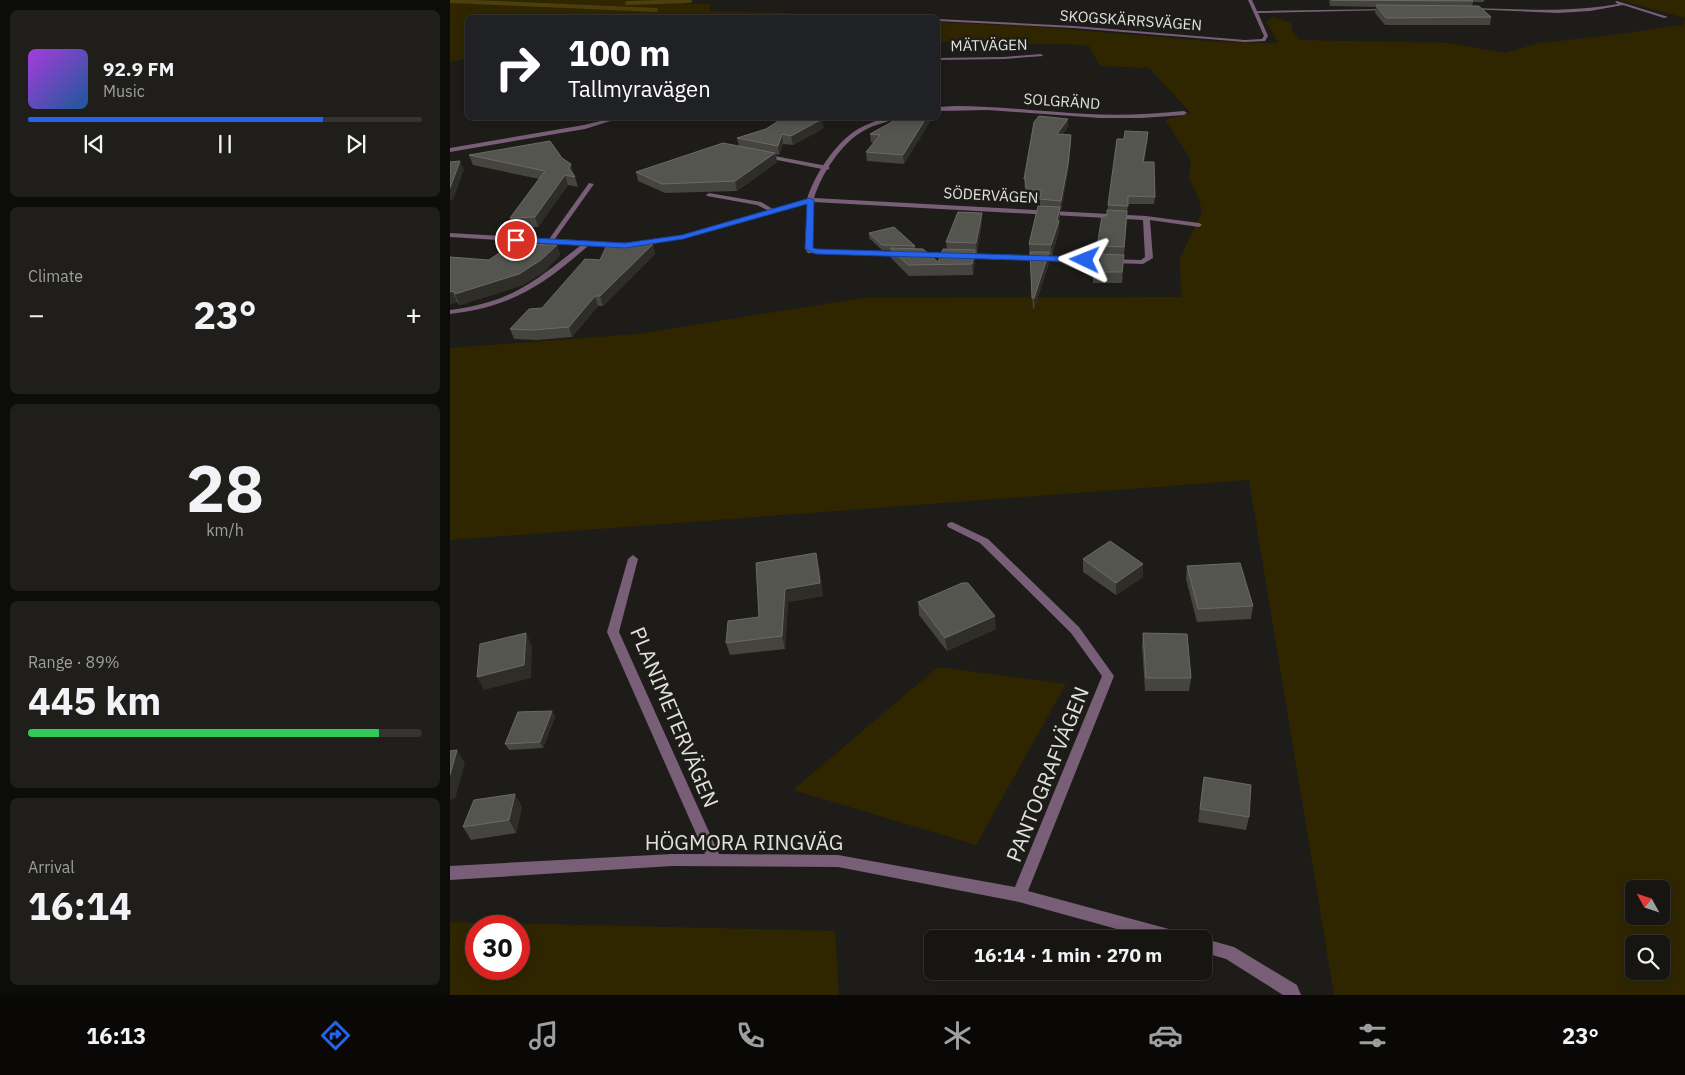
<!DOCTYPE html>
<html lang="en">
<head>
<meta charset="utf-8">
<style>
	:root { --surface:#161512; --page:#1f1e1b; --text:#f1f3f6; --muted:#9e9f9f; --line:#353432; --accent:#2563eb }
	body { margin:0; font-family:"IBM Plex Sans",sans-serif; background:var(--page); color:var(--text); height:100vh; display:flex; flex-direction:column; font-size:19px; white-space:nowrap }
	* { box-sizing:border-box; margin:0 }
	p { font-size:16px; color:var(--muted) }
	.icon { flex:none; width:28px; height:28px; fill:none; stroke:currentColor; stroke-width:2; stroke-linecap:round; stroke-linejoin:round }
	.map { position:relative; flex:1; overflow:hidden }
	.details { display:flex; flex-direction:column; gap:10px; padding:10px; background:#0c0c0a; width:450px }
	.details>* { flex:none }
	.hud { position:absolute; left:15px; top:15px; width:475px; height:105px; border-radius:8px; box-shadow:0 2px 12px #0003,0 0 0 1px var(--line); background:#202124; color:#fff; overflow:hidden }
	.needle { width:32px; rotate:310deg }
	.controls { position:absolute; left:1175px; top:880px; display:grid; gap:10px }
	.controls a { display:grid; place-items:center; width:45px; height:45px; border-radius:8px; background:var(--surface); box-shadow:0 2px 12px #0003,0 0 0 1px var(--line); font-size:25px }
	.speed { position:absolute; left:15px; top:915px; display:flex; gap:10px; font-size:25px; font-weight:700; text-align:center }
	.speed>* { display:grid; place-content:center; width:65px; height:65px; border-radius:50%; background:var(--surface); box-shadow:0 2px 12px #0003,0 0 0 1px var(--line); line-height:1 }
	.speed .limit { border:8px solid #d22; background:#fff; color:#111 }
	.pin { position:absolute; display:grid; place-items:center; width:42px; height:42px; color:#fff; margin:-21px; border:2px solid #fff; border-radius:50%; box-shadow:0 1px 5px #0007 }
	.me { position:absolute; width:55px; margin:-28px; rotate:272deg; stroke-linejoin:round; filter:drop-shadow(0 0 4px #0008) }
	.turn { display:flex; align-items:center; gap:18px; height:105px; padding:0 20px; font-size:22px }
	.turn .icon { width:65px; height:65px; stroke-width:2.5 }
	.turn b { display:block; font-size:35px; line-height:42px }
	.big { font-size:38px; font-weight:700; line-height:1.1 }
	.details .widget { flex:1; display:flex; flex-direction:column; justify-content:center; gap:8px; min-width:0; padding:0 18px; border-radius:8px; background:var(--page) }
	.details .dial { align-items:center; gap:0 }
	.dial b { font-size:65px; line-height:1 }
	.song { display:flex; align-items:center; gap:15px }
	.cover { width:60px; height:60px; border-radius:8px; background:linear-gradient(135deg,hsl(280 70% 55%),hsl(210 70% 35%)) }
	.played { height:5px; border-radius:2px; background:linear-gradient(90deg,var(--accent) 75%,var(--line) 75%) }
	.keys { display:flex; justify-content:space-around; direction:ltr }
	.heat { display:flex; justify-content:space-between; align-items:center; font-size:28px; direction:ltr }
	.charge { height:8px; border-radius:4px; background:linear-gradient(90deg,#34c759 89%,var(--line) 0) }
	.trip { position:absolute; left:474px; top:930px; width:288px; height:50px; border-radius:8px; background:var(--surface); box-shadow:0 2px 12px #0003,0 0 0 1px var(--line); font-weight:700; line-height:50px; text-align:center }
	.tabs { display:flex; height:80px; justify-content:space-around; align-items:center; background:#090807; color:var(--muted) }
	.tabs .icon { width:35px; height:35px }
	.tabs .selected { color:var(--accent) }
	.tabs b { font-size:22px; color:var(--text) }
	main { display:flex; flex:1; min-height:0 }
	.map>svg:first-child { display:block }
</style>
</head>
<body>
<main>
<section class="details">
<div class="widget">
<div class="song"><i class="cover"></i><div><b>92.9 FM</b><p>Music</p></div></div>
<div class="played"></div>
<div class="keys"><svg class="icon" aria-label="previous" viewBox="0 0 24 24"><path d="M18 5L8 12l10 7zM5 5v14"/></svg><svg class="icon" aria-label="pause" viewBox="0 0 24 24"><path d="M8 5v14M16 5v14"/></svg><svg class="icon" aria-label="next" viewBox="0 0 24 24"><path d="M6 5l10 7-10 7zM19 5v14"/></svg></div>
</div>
<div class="widget"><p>Climate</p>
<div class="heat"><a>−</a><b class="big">23°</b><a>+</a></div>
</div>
<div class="widget dial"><b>28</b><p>km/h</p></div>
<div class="widget"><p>Range · 89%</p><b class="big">445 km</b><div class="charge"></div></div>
<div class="widget"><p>Arrival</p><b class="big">16:14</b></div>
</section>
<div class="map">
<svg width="1235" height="995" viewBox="0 0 1235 995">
	<rect width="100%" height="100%" fill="#1d1c18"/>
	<path fill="#2f2600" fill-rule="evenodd" d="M 0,0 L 237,0 L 234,4 L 259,4 L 261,11 L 342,13 L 344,17 L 18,18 L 17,58 L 0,62 Z
		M 1170,0 L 1235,0 L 1235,18 Z
		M 823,17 L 841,23 L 843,32 L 850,40 L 1000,43 L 1055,53 L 1090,43 L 1163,35 L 1233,25 L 1235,19 L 1235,995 L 884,995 L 799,480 L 0,540 L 0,348 L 187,334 L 413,298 L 731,297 L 730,258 L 752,212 L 749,199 L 739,178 L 741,160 L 715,120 L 741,113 L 699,68 L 650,66 L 638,45 L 488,42 L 488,22 L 590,27 L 767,42 L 828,43 L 816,21 ZM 1184,889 L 1211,889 L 1211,916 L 1184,916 ZM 1184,944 L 1211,944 L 1211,971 L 1184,971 Z
		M 488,667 L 616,684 L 526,845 L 343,790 Z
		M 0,922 L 385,931 L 389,995 L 0,995 ZM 26,926 L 69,926 L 69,969 L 26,969 Z"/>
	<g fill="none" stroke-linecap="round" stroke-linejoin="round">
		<path stroke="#4a3f0d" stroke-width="4" d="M 0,1 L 206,10
			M 177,3 L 240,1"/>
		<path fill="#785e77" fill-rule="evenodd" d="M 314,154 L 377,166 L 380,168 L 377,170 L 312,157 L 312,155 Z
			M 139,183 L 144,184 L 102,243 L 98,243 L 97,242 Z
			M 259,193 L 311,202 L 326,211 L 323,213 L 307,205 L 257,196 L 256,195 Z"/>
		<path fill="#785e77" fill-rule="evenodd" d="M 798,0 L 802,0 L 807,11 L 937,9 L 939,10 L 808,13 L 818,36 L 815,41 L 795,42 L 624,28 L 488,21 L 488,19 L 624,26 L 795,40 L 812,39 L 814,36 Z
			M 1167,1 L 1218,17 L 1214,18 L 1173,5 L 1140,11 L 1108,13 L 1017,9 L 1019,8 C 1069,9 1118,13 1168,4 L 1165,2 Z
			M 591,54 L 593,56 L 554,59 L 488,60 L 488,58 L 554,57 Z
			M 505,106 C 549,106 594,112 638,114 C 670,116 702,114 734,111 L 737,113 L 734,115 L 692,118 L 650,118 L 538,110 L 488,111 L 488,107 Z
			M 163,118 L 170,118 L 135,129 L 0,152 L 0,148 L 134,125 Z
			M 437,118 L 445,118 C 436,123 425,124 415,130 C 392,142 372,173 364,198 L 696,216 L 749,223 L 752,225 L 749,227 L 700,220 L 703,258 L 693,264 L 468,257 L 465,257 L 465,253 L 691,260 L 695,257 L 693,220 L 363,202 L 363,249 L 454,252 L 458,254 L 454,256 L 358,253 L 355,249 L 357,203 L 233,239 L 175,247 L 139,245 C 92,286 63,306 0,314 L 0,310 C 62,302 84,282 131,245 L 0,237 L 0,233 L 175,243 L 232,235 L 357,199 C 365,174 385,143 408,129 C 417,124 427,120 437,118 Z
			M 502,522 L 538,539 L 629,627 L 664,676 L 578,891 L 730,932 L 735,934 L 737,939 L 703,939 L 569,902 L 388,867 L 222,866 L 0,880 L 0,866 L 222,854 L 255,854 L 157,632 L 178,559 L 183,555 L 188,559 L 169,632 L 269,854 L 388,855 L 565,887 L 652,676 L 621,633 L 530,543 L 498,527 L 497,525 L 498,523 Z
			M 752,938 L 784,947 L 847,985 L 851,995 L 833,995 L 776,959 L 752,952 L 752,939 L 749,939 Z"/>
	</g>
	<path fill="#45443f" d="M 879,0 L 1034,0 L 1034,2 L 1023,2 L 1022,6 L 1041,17 L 1040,25 L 935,25 L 925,13 L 926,7 L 880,6 Z
		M 449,118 L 482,118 L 454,164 L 417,161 L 416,152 L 424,143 L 421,142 L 420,134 Z
		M 618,127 L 613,134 L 621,135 L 621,143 L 618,172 L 611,210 L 610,209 L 609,231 L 602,255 L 599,255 L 599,263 L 584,309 L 583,309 L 579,244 L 590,206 L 590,199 L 576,198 L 576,186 L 574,187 L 574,179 Z
		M 374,128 L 343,145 L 333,144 L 329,155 L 326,154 L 327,162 L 287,191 L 215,193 L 188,181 L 186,172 L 289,146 L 287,138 Z
		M 698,132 L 698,139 L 694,162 L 705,197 L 704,204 L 678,204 L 672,283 L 643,283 L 643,272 L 647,254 L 647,246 L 657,216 L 658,205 L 674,139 Z
		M 19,155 L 112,158 L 124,174 L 124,175 L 125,177 L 128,187 L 118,185 L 88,227 L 64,228 L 60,218 L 89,179 L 23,165 Z
		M 532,223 L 527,253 L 525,253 L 525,261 L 523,275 L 459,276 L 441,258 L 440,250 L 432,250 L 419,238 L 419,233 L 465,246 L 465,248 L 488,262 L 497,249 L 496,242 Z
		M 203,244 L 205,254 L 153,306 L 148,306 L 122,337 L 87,340 L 64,339 L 60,329 L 92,308 L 150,260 Z
		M 107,245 L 110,255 L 95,271 L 73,285 L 10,305 L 7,302 L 0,304 L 0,257 L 39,260 Z
		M 633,559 L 693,577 L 666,595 L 633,572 Z
		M 369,566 L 373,596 L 338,602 L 335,649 L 280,655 L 276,643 L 309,617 Z
		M 737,566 L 803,606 L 801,619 L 747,622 L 736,579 Z
		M 468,602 L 546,629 L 497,651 L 469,615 Z
		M 693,633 L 741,678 L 739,691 L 695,691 L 692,646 Z
		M 102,711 L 105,717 L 93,748 L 59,750 L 55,744 Z
		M 754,777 L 799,817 L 796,830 L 748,822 Z
		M 72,807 L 66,833 L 21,840 L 13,827 Z"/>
	<path fill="#2e2d28" d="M 476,118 L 482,118 L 454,164 L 453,155 Z
		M 372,119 L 374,128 L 343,145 L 341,136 Z
		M 618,119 L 618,127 L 607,142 L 607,134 Z
		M 698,132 L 698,139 L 692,169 L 693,162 Z
		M 332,134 L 333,144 L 329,155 L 328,146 Z
		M 621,135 L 618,172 L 611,210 L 611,201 Z
		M 325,153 L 327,162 L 287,191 L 285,181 Z
		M 10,161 L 14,170 L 3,200 L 0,200 L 0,188 Z
		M 121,164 L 124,174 L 122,177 L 119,168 Z
		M 115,175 L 118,185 L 88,227 L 85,217 Z
		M 575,177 L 576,186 L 574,187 L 574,179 Z
		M 610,207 L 609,231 L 602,255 L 601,245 Z
		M 532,213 L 532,223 L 527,253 L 526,243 Z
		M 203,244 L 205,254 L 153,306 L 150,296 Z
		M 107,245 L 110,255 L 95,271 L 73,285 L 10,305 L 5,294 Z
		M 525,250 L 525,261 L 523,275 L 522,264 Z
		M 599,252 L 599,263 L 584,309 L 584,298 Z
		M 3,291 L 7,302 L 0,304 L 0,292 Z
		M 145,296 L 148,306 L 122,337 L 119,327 Z
		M 366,553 L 369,566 L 373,596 L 338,602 L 335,649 L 332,636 L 335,589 Z
		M 693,564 L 693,577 L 666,595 L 666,583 Z
		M 545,616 L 546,629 L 497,651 L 495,638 Z
		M 76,633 L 82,646 L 81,678 L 34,690 L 27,677 Z
		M 102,711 L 105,717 L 93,748 L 90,742 Z
		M 7,750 L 15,763 L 5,799 L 0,800 L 0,775 Z
		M 65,794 L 72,807 L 66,833 L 59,820 Z"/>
	<path fill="#555550" stroke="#6b6a66" d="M 881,0 L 1022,0 L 1023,1 Z
		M 926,5 L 1029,6 L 1041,17 L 936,18 Z
		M 589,116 L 618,119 L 607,134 L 621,135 L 618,164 L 611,201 L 589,199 L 592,190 L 576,190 L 575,177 L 574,179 L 584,122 Z
		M 333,118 L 361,118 L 372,119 L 341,136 L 332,134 L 328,146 L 287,138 L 316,129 Z
		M 449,118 L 476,118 L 453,155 L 416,152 L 430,135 L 420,134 Z
		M 675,131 L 698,132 L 693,162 L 704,162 L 705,197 L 678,196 L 678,206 L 658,205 L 667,139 L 674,139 Z
		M 100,141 L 112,158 L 121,164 L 119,168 L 125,177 L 115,175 L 85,217 L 60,218 L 95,171 L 19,155 Z
		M 273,143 L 325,153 L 285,181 L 212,184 L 186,172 Z
		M 10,161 L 0,188 L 0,162 Z
		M 588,206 L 610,207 L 607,221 L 609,221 L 601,245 L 579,244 Z
		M 657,210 L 677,211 L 674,247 L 647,246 L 652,216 L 657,216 Z
		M 508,212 L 532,213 L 526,243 L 496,242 Z
		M 444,227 L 465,246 L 432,245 L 419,233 Z
		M 62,244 L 107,245 L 91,260 L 69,274 L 5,294 L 3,291 L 0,292 L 0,257 L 39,260 Z
		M 203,244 L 150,296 L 145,296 L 119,327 L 83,330 L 60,329 L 79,309 L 92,308 L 135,259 L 150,260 L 156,247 Z
		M 440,248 L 473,249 L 488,262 L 493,249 L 525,250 L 522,264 L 458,265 Z
		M 580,252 L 599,252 L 584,298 L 582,298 Z
		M 646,254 L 674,255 L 672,272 L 643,272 Z
		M 660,541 L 693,564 L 666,583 L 633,559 Z
		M 366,553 L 370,583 L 335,589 L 332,636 L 276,643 L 278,621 L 309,617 L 306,563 Z
		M 790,563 L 803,606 L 748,609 L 737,566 Z
		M 512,583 L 518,583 L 545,616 L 495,638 L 468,602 Z
		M 76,633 L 74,665 L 27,677 L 30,644 Z
		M 693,633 L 737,634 L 741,678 L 696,678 Z
		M 102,711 L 90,742 L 55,744 L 68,712 Z
		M 7,750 L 0,775 L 0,751 Z
		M 754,777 L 801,785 L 799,817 L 750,809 Z
		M 65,794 L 59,820 L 13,827 L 24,800 Z"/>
	<path fill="#2563eb" stroke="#184099" d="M 360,198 L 364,200 L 363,248 L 367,249 L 635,257 L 639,260 L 635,262 L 366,254 L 355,249 L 357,204 L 233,239 L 175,248 L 66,242 L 62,240 L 66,237 L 175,243 L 232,235 Z"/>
	<g text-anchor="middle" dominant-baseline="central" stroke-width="5" stroke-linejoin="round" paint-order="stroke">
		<g font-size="15" fill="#e0e0dd" stroke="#1d1c18">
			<text transform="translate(681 20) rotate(4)">SKOGSKÄRRSVÄGEN</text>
			<text transform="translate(539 45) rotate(-1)">MÄTVÄGEN</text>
			<text transform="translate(612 101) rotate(4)">SOLGRÄND</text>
			<text transform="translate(541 195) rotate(3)">SÖDERVÄGEN</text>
		</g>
		<g font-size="21" fill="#e0e0dd" stroke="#1d1c18">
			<text transform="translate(225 717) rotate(67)">PLANIMETERVÄGEN</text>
			<text transform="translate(597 774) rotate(-68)">PANTOGRAFVÄGEN</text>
			<text x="294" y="842">HÖGMORA RINGVÄG</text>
		</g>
	</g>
</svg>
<div class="controls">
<a><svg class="needle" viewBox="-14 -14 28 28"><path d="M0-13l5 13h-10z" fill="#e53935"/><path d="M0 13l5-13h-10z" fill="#9e9f9f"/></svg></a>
<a><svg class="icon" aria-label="search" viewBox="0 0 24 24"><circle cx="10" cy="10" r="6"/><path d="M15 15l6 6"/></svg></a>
</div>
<div class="speed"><div class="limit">30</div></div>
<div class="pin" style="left:66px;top:240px;background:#d93025"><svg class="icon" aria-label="arrive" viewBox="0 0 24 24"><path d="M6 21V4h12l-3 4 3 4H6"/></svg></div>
<svg class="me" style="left:635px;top:260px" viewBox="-20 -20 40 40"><path d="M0-17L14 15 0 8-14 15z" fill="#2563eb" stroke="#fff" stroke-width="4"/></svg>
<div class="trip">16:14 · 1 min · 270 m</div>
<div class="hud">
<div class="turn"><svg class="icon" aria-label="right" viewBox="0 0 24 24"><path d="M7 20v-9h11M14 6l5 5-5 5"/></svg><div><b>100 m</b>Tallmyravägen</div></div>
</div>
</div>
</main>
<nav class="tabs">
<b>16:13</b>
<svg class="icon selected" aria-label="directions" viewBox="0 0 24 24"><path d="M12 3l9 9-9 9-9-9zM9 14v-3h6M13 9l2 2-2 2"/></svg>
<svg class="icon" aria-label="music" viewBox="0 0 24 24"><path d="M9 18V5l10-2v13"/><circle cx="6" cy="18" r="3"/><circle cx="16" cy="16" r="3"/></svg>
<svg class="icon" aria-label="phone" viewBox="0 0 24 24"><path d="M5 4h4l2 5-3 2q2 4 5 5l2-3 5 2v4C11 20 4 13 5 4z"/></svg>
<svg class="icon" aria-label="climate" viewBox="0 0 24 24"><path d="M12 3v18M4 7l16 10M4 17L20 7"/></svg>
<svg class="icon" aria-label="car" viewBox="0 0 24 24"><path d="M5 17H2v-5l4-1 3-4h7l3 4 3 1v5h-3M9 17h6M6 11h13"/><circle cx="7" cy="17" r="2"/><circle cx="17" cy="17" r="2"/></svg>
<svg class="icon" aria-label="filters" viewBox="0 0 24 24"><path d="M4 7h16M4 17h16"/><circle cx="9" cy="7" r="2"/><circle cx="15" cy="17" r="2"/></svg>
<b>23°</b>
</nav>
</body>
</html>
